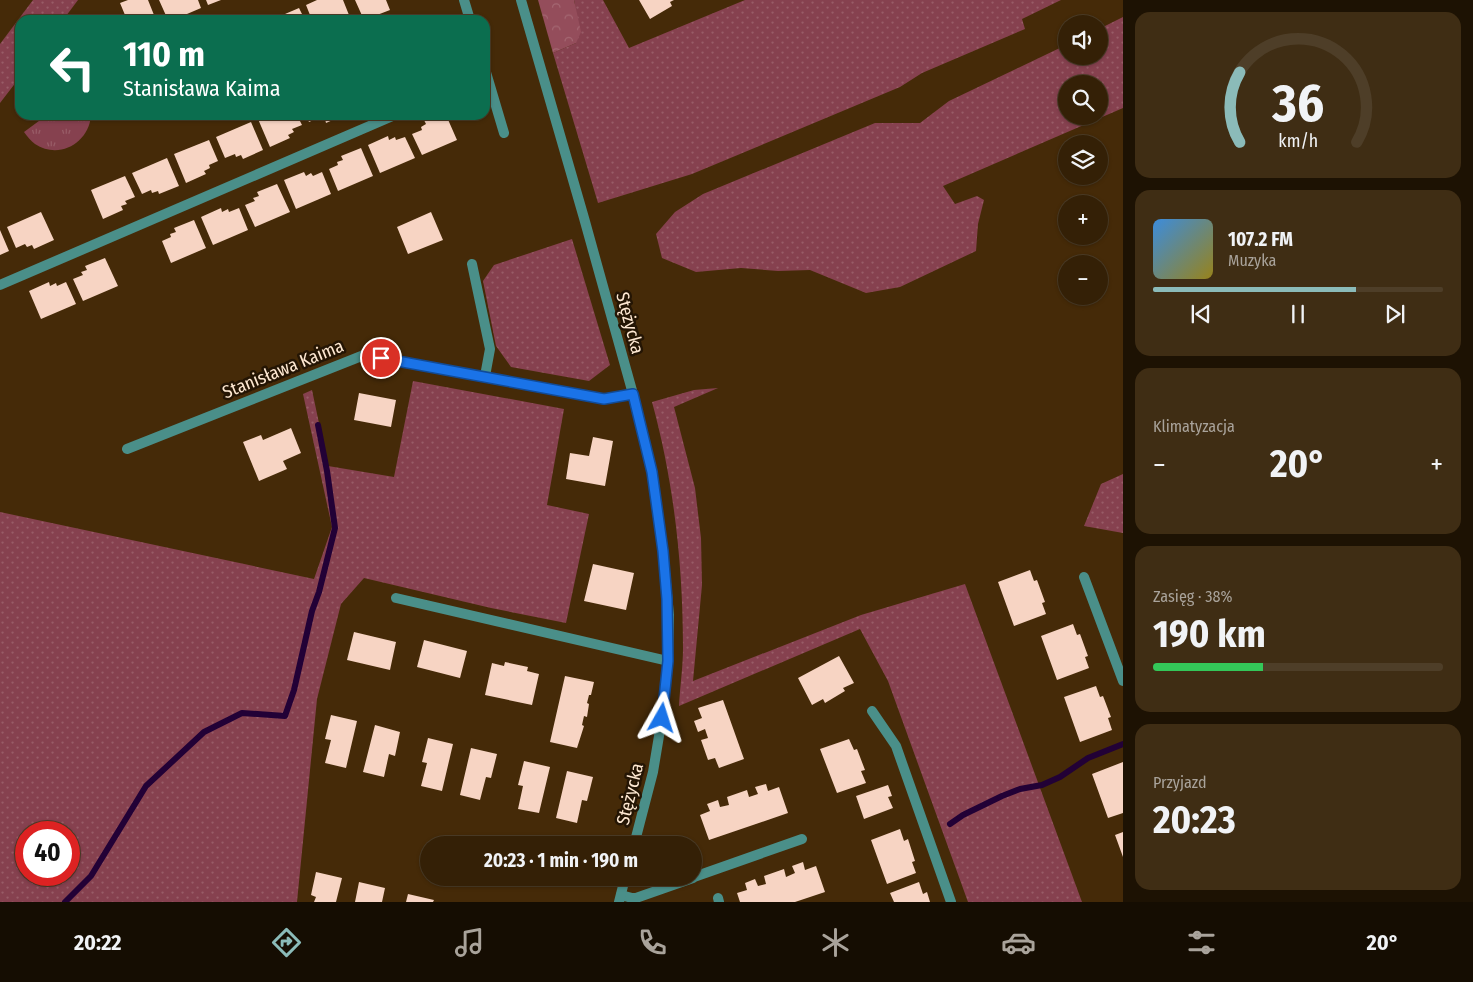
<!DOCTYPE html>
<html lang="pl">
<head>
<meta charset="utf-8">
<style>
	:root { --surface:#342006; --page:#3f2d14; --text:#f1f3f6; --muted:#a9a39b; --line:#4e3e28; --accent:#8bbbb9 }
	body { margin:0; font-family:"Fira Sans Condensed",sans-serif; background:var(--page); color:var(--text); height:100vh; display:flex; flex-direction:column; font-size:19px; white-space:nowrap }
	* { box-sizing:border-box; margin:0 }
	p { font-size:16px; color:var(--muted) }
	.icon { flex:none; width:28px; height:28px; fill:none; stroke:currentColor; stroke-width:2; stroke-linecap:round; stroke-linejoin:round }
	.map { position:relative; flex:1; overflow:hidden }
	.side { display:flex; flex-direction:column; gap:12px; padding:12px; background:#1d1203; width:350px }
	.side>* { flex:none }
	.hud { position:absolute; left:15px; top:15px; width:475px; height:105px; border-radius:15px; box-shadow:0 1px 4px #0004,0 0 0 1px var(--line); background:#0b6e4f; color:#fff; overflow:hidden }
	.tools { position:absolute; left:1058px; top:15px; display:grid; gap:10px }
	.tools a { display:grid; place-items:center; width:50px; height:50px; border-radius:50%; background:var(--surface); box-shadow:0 1px 4px #0004,0 0 0 1px var(--line); font-size:25px }
	.speed { position:absolute; left:15px; top:821px; display:flex; gap:10px; font-size:25px; font-weight:700; text-align:center }
	.speed>* { display:grid; place-content:center; width:65px; height:65px; border-radius:50%; background:var(--surface); box-shadow:0 1px 4px #0004,0 0 0 1px var(--line); line-height:1 }
	.speed .limit { border:8px solid #d22; background:#fff; color:#111 }
	.pin { position:absolute; display:grid; place-items:center; width:42px; height:42px; color:#fff; margin:-21px; border:2px solid #fff; border-radius:50%; box-shadow:0 1px 5px #0007 }
	.me { position:absolute; width:55px; margin:-28px; rotate:6deg; stroke-linejoin:round; filter:drop-shadow(0 0 4px #0008) }
	.turn { display:flex; align-items:center; gap:18px; height:105px; padding:0 25px; font-size:22px }
	.turn .icon { width:65px; height:65px; stroke-width:2.5 }
	.turn b { display:block; font-size:35px; line-height:42px }
	.big { font-size:38px; font-weight:700; line-height:1.1 }
	.side .tile { flex:1; display:flex; flex-direction:column; justify-content:center; gap:8px; min-width:0; padding:0 18px; border-radius:15px; background:var(--page) }
	.side .dial { align-items:center; gap:0 }
	.dial svg { height:130px; overflow:visible; fill:none; stroke:var(--line); stroke-width:7; stroke-linecap:round; text-anchor:middle }
	.dial text { fill:var(--text); stroke:none }
	.song { display:flex; align-items:center; gap:15px }
	.cover { width:60px; height:60px; border-radius:8px; background:linear-gradient(135deg,hsl(210 70% 55%),hsl(50 70% 35%)) }
	.played { height:5px; border-radius:2px; background:linear-gradient(90deg,var(--accent) 70%,var(--line) 70%) }
	.keys { display:flex; justify-content:space-around; direction:ltr }
	.heat { display:flex; justify-content:space-between; align-items:center; font-size:28px; direction:ltr }
	.charge { height:8px; border-radius:4px; background:linear-gradient(90deg,#34c759 38%,var(--line) 0) }
	.trip { position:absolute; left:420px; top:836px; width:282px; height:50px; border-radius:25px; background:var(--surface); box-shadow:0 1px 4px #0004,0 0 0 1px var(--line); font-weight:700; line-height:50px; text-align:center }
	.tabs { display:flex; height:80px; justify-content:space-around; align-items:center; background:#150d02; color:var(--muted) }
	.tabs .icon { width:35px; height:35px }
	.tabs .selected { color:var(--accent) }
	.tabs b { font-size:22px; color:var(--text) }
	main { display:flex; flex:1; min-height:0 }
	.map>svg:first-child { display:block }
</style>
</head>
<body>
<main>
<div class="map">
<svg width="1123" height="902" viewBox="0 0 1123 902">
	<defs>
		<pattern id="grass-dots" width="8" height="8" patternUnits="userSpaceOnUse" patternTransform="scale(1.25)"><rect width="8" height="8" fill="#86414f"/><path d="M2 2h.1M6 6h.1" fill="none" stroke="#985c67" stroke-width="1.8" stroke-linecap="round"/></pattern>
		<pattern id="forest-crowns" width="20" height="18" patternUnits="userSpaceOnUse" patternTransform="scale(1.25)"><rect width="20" height="18" fill="#944d5b"/><path d="M2 6a3 3 0 1 1 6 0M12 15a3 3 0 1 1 6 0" fill="none" stroke="#a46772"/></pattern>
		<pattern id="park-tufts" width="24" height="20" patternUnits="userSpaceOnUse" patternTransform="scale(1.25)"><rect width="24" height="20" fill="#86414f"/><path d="M3 7l-1-3M5 7V3M7 7l1-3M15 17l-1-3M17 17v-4M19 17l1-3" fill="none" stroke="#985c67"/></pattern>
	</defs>
	<rect width="100%" height="100%" fill="#452a08"/>
	<path fill="url(#grass-dots)" fill-rule="evenodd" d="M 33,0 L 78,0 L 63,20 L 20,20 L 20,77 L 0,103 L 0,44 Z
		M 574,0 L 603,0 L 629,48 L 745,0 L 1061,0 L 1022,19 L 1025,29 L 922,73 L 900,87 L 692,174 L 598,203 L 553,53 L 576,43 L 575,4 Z
		M 1123,17 L 1123,108 L 943,186 L 955,204 L 977,196 L 984,200 L 978,224 L 976,251 L 900,287 L 866,293 L 810,270 L 778,271 L 741,268 L 696,272 L 662,258 L 656,234 L 675,212 L 703,194 L 875,123 L 920,123 L 949,101 L 1066,45 L 1066,56 L 1099,56 L 1099,29 ZM 1066,84 L 1099,84 L 1099,116 L 1066,116 Z
		M 572,239 L 610,365 L 589,381 L 511,367 L 496,346 L 483,281 L 494,265 Z
		M 413,381 L 564,409 L 547,505 L 589,514 L 566,623 L 491,608 L 364,578 L 341,604 L 317,699 L 297,902 L 0,902 L 0,512 L 314,579 L 332,527 L 303,394 L 312,390 L 328,466 L 394,477 ZM 26,832 L 69,832 L 69,875 L 26,875 Z
		M 718,388 L 674,407 L 695,488 L 701,538 L 702,585 L 693,681 L 861,615 L 965,584 L 1082,902 L 968,902 L 888,681 L 860,629 L 679,706 C 680,687 683,667 683,648 C 683,566 674,482 652,402 L 694,390 Z
		M 1123,474 L 1123,533 L 1084,526 L 1101,484 Z"/>
	<path fill="url(#forest-crowns)" d="M 538,0 L 574,0 L 581,32 L 576,43 L 553,53 Z"/>
	<path fill="url(#park-tufts)" d="M 47,115 L 91,115 C 89,143 59,160 35,144 C 31,141 27,136 24,132 Z"/>
	<g fill="none" stroke-linecap="round" stroke-linejoin="round">
		<path stroke="#220136" stroke-width="6" d="M 950,824 L 963,815 L 1002,796 L 1020,789 L 1042,785 L 1060,777 L 1088,758 L 1123,744
			M 65,902 L 91,876 L 146,786 L 204,732 L 242,713 L 285,716 L 294,690 L 312,611 L 319,592 L 335,528 L 327,471 L 318,425"/>
	</g>
	<path fill="#f7d4c3" d="M 128,0 L 148,0 L 156,20 L 115,20 L 125,15 L 120,3 Z
		M 159,0 L 198,0 L 201,8 L 173,20 L 168,20 Z
		M 206,0 L 221,0 L 208,5 Z
		M 317,0 L 343,0 L 351,20 L 312,20 L 306,5 Z
		M 355,0 L 386,0 L 390,10 L 364,20 Z
		M 639,0 L 674,0 L 670,2 L 672,6 L 650,19 Z
		M 299,8 L 305,20 L 271,20 Z
		M 266,115 L 297,115 L 302,125 L 292,129 L 294,132 L 288,135 L 290,138 L 270,147 L 258,119 Z
		M 306,115 L 344,115 L 326,123 L 325,119 L 319,121 L 318,118 L 309,122 Z
		M 437,115 L 446,115 L 457,140 L 422,155 L 412,134 L 422,130 L 421,127 L 426,124 L 424,120 Z
		M 251,122 L 263,150 L 243,159 L 241,155 L 236,157 L 235,154 L 225,158 L 216,137 Z
		M 388,136 L 389,140 L 395,137 L 396,140 L 405,137 L 415,158 L 380,173 L 368,145 Z
		M 209,140 L 218,161 L 209,165 L 210,168 L 204,171 L 206,174 L 186,183 L 174,154 Z
		M 361,148 L 373,176 L 338,191 L 329,169 L 338,165 L 337,162 L 343,160 L 341,156 Z
		M 167,158 L 179,186 L 159,194 L 158,191 L 152,193 L 151,190 L 142,194 L 132,173 Z
		M 304,172 L 306,176 L 311,173 L 313,176 L 322,172 L 331,194 L 296,209 L 284,180 Z
		M 125,176 L 135,197 L 125,201 L 127,204 L 121,206 L 123,210 L 103,219 L 91,190 Z
		M 277,184 L 290,212 L 255,227 L 245,205 L 255,201 L 253,198 L 259,196 L 257,192 Z
		M 221,208 L 222,212 L 228,209 L 229,212 L 239,208 L 248,230 L 213,245 L 201,217 Z
		M 41,212 L 54,240 L 34,249 L 32,245 L 27,247 L 25,244 L 16,248 L 7,227 Z
		M 431,212 L 443,240 L 408,254 L 397,227 Z
		M 194,220 L 206,248 L 171,263 L 162,241 L 171,237 L 170,234 L 176,232 L 174,228 Z
		M 0,230 L 9,251 L 0,255 Z
		M 105,258 L 118,286 L 83,301 L 73,279 L 83,275 L 81,272 L 87,270 L 85,266 Z
		M 49,282 L 50,286 L 56,283 L 57,286 L 66,282 L 76,304 L 41,319 L 29,291 Z
		M 359,393 L 396,400 L 391,427 L 354,420 Z
		M 291,428 L 301,453 L 283,461 L 287,469 L 259,481 L 243,442 L 261,435 L 263,440 Z
		M 593,437 L 613,441 L 605,486 L 566,479 L 570,453 L 589,456 Z
		M 593,564 L 634,573 L 626,610 L 584,601 Z
		M 1030,570 L 1034,581 L 1037,580 L 1045,602 L 1042,603 L 1046,614 L 1014,626 L 998,582 Z
		M 1073,624 L 1077,635 L 1080,634 L 1088,656 L 1085,657 L 1089,668 L 1057,680 L 1041,636 Z
		M 354,632 L 396,642 L 390,670 L 347,660 Z
		M 424,640 L 467,651 L 460,678 L 417,667 Z
		M 839,656 L 854,683 L 843,688 L 845,691 L 825,703 L 823,699 L 812,705 L 798,678 Z
		M 505,662 L 528,667 L 527,671 L 539,674 L 532,705 L 485,695 L 492,663 L 504,666 Z
		M 565,676 L 594,682 L 591,695 L 589,695 L 587,703 L 589,704 L 587,717 L 584,716 L 582,725 L 584,726 L 577,748 L 550,742 Z
		M 1096,686 L 1100,697 L 1103,696 L 1111,717 L 1108,718 L 1112,730 L 1080,742 L 1064,697 Z
		M 723,700 L 744,759 L 719,768 L 715,758 L 708,760 L 701,740 L 708,738 L 705,729 L 698,732 L 694,721 L 702,718 L 698,708 Z
		M 331,715 L 357,721 L 346,768 L 325,763 L 331,740 L 325,739 Z
		M 375,725 L 400,732 L 395,756 L 389,754 L 384,777 L 363,772 Z
		M 428,738 L 453,744 L 442,791 L 421,786 L 427,763 L 422,762 Z
		M 849,739 L 854,750 L 857,749 L 865,770 L 861,771 L 866,783 L 837,793 L 820,749 Z
		M 471,748 L 497,754 L 491,778 L 486,777 L 480,800 L 460,795 Z
		M 524,761 L 550,767 L 539,813 L 518,809 L 523,786 L 518,785 Z
		M 1123,762 L 1123,813 L 1108,818 L 1092,774 Z
		M 567,771 L 593,777 L 587,801 L 582,800 L 577,823 L 556,818 Z
		M 766,784 L 768,791 L 779,787 L 788,813 L 709,840 L 700,815 L 710,811 L 707,804 L 718,800 L 720,807 L 729,805 L 727,797 L 747,790 L 749,797 L 758,794 L 755,787 Z
		M 888,785 L 892,796 L 888,797 L 893,808 L 864,819 L 856,796 Z
		M 900,829 L 904,841 L 908,839 L 915,861 L 912,862 L 916,873 L 887,884 L 871,840 Z
		M 1123,832 L 1123,857 L 1115,835 Z
		M 803,862 L 805,870 L 816,866 L 825,892 L 795,902 L 740,902 L 737,893 L 747,890 L 745,883 L 755,879 L 758,886 L 766,884 L 764,876 L 784,869 L 786,877 L 795,873 L 792,866 Z
		M 316,872 L 342,878 L 336,902 L 314,902 L 316,897 L 311,895 Z
		M 359,882 L 385,888 L 382,902 L 355,902 Z
		M 919,882 L 923,894 L 927,892 L 930,902 L 894,902 L 890,893 Z
		M 408,894 L 434,900 L 433,902 L 406,902 Z"/>
	<g fill="none" stroke-linecap="round" stroke-linejoin="round">
		<path stroke="#4a8f89" stroke-width="10" d="M 464,0 L 470,20
			M 485,69 L 504,133
			M 472,264 L 490,349 L 485,376
			M 0,285 L 395,115
			M 1084,577 L 1123,681
			M 396,598 L 668,661
			M 872,711 L 896,746 L 951,902
			M 694,877 L 802,839
			M 621,895 L 632,898 L 636,898 L 693,878
			M 718,898 L 719,902"/>
		<path stroke="#4a8f89" stroke-width="10" d="M 127,449 L 364,355 L 604,399 L 633,394"/>
		<path stroke="#4a8f89" stroke-width="10" d="M 521,0 L 584,218 L 633,394 L 652,472 L 663,551 L 669,615 L 668,661 L 662,718 L 653,772 L 634,845
			M 619,902 L 625,878"/>
	</g>
	<g fill="none" stroke-linecap="round" stroke-linejoin="round">
		<defs>
			<path id="route" d="M 381,358 L 604,399 L 633,394 L 652,472 L 663,551 L 667,599 L 668,661 L 662,718"/>
		</defs>
		<use href="#route" stroke="#114b97" stroke-width="12"/>
		<use href="#route" stroke="#1a73e8" stroke-width="9"/>
	</g>
	<g text-anchor="middle" dominant-baseline="central" stroke-width="5" stroke-linejoin="round" paint-order="stroke">
		<g font-size="18" fill="#fee8d2" stroke="#241504">
			<text transform="translate(630 323) rotate(75)">Stężycka</text>
			<text transform="translate(283 369) rotate(-22)">Stanisława Kaima</text>
			<text transform="translate(630 794) rotate(-76)">Stężycka</text>
		</g>
	</g>
</svg>
<div class="tools">
<a><svg class="icon" aria-label="sound" viewBox="0 0 24 24"><path d="M4 9h4l5-4v14l-5-4H4zM17 9q2 3 0 6"/></svg></a>
<a><svg class="icon" aria-label="search" viewBox="0 0 24 24"><circle cx="10" cy="10" r="6"/><path d="M15 15l6 6"/></svg></a>
<a><svg class="icon" aria-label="layers" viewBox="0 0 24 24"><path d="M12 4l9 5-9 5-9-5zM3 14l9 5 9-5"/></svg></a>
<a>+</a>
<a>−</a>
</div>
<div class="speed"><div class="limit">40</div></div>
<div class="pin" style="left:381px;top:358px;background:#d93025"><svg class="icon" aria-label="arrive" viewBox="0 0 24 24"><path d="M6 21V4h12l-3 4 3 4H6"/></svg></div>
<svg class="me" style="left:662px;top:718px" viewBox="-20 -20 40 40"><path d="M0-17L14 15 0 8-14 15z" fill="#1a73e8" stroke="#fff" stroke-width="4"/></svg>
<div class="trip">20:23 · 1 min · 190 m</div>
<div class="hud">
<div class="turn"><svg class="icon" aria-label="left" viewBox="0 0 24 24"><path d="M17 20v-9H6M10 6l-5 5 5 5"/></svg><div><b>110 m</b>Stanisława Kaima</div></div>
</div>
</div>
<section class="side">
<div class="tile dial"><svg viewBox="0 0 100 80">
<path d="M14 69A42 42 0 1 1 86 69"/>
<path d="M14 69A42 42 0 0 1 14 26" stroke="#8bbbb9"/>
<text x="50" y="56" font-size="32" font-weight="700">36</text>
<text x="50" y="72" font-size="11">km/h</text>
</svg></div>
<div class="tile">
<div class="song"><i class="cover"></i><div><b>107.2 FM</b><p>Muzyka</p></div></div>
<div class="played"></div>
<div class="keys"><svg class="icon" aria-label="previous" viewBox="0 0 24 24"><path d="M18 5L8 12l10 7zM5 5v14"/></svg><svg class="icon" aria-label="pause" viewBox="0 0 24 24"><path d="M8 5v14M16 5v14"/></svg><svg class="icon" aria-label="next" viewBox="0 0 24 24"><path d="M6 5l10 7-10 7zM19 5v14"/></svg></div>
</div>
<div class="tile"><p>Klimatyzacja</p>
<div class="heat"><a>−</a><b class="big">20°</b><a>+</a></div>
</div>
<div class="tile"><p>Zasięg · 38%</p><b class="big">190 km</b><div class="charge"></div></div>
<div class="tile"><p>Przyjazd</p><b class="big">20:23</b></div>
</section>
</main>
<nav class="tabs">
<b>20:22</b>
<svg class="icon selected" aria-label="directions" viewBox="0 0 24 24"><path d="M12 3l9 9-9 9-9-9zM9 14v-3h6M13 9l2 2-2 2"/></svg>
<svg class="icon" aria-label="music" viewBox="0 0 24 24"><path d="M9 18V5l10-2v13"/><circle cx="6" cy="18" r="3"/><circle cx="16" cy="16" r="3"/></svg>
<svg class="icon" aria-label="phone" viewBox="0 0 24 24"><path d="M5 4h4l2 5-3 2q2 4 5 5l2-3 5 2v4C11 20 4 13 5 4z"/></svg>
<svg class="icon" aria-label="climate" viewBox="0 0 24 24"><path d="M12 3v18M4 7l16 10M4 17L20 7"/></svg>
<svg class="icon" aria-label="car" viewBox="0 0 24 24"><path d="M5 17H2v-5l4-1 3-4h7l3 4 3 1v5h-3M9 17h6M6 11h13"/><circle cx="7" cy="17" r="2"/><circle cx="17" cy="17" r="2"/></svg>
<svg class="icon" aria-label="filters" viewBox="0 0 24 24"><path d="M4 7h16M4 17h16"/><circle cx="9" cy="7" r="2"/><circle cx="15" cy="17" r="2"/></svg>
<b>20°</b>
</nav>
</body>
</html>
